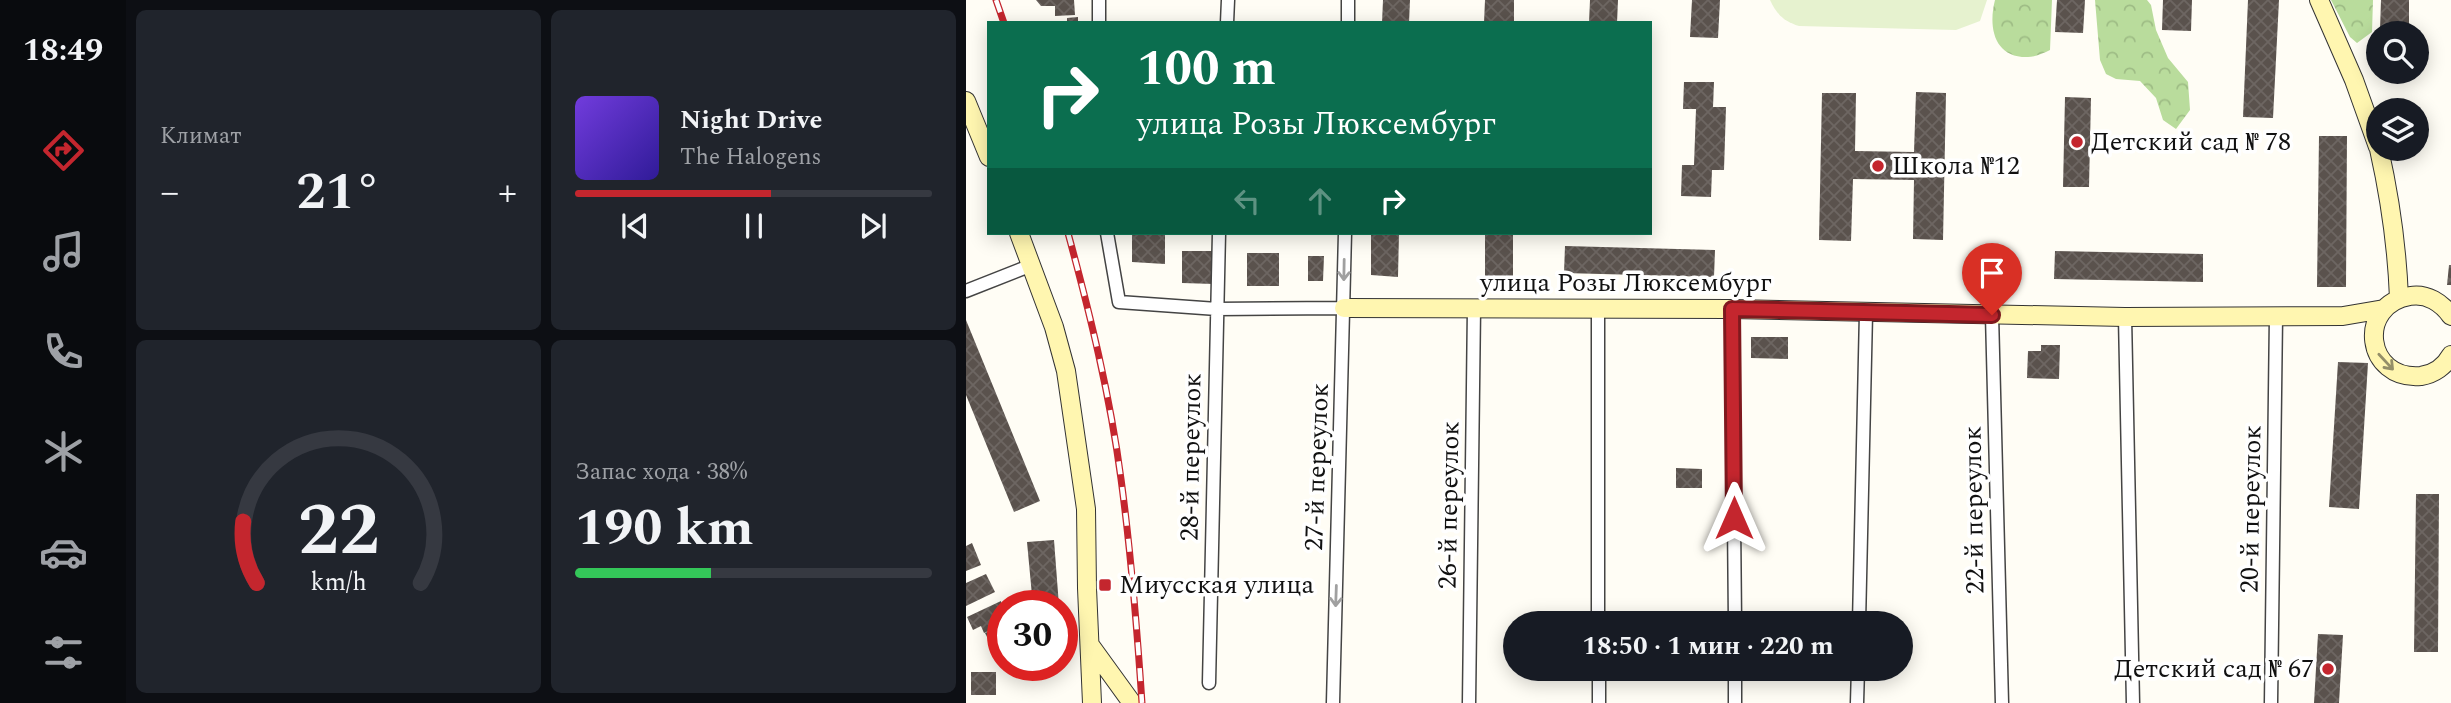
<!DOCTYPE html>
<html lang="ru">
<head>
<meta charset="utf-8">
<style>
	:root { --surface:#171b24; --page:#20242c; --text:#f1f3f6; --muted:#9ea1a6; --line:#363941; --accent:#c4262e }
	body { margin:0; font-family:Spectral,serif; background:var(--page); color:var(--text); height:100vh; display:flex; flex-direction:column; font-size:26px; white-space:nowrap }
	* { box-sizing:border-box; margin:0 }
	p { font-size:23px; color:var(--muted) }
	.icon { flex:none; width:38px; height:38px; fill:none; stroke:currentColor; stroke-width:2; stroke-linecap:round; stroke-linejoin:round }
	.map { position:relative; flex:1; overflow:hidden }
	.panel { display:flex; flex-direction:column; gap:10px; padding:10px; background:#0d0f14; width:840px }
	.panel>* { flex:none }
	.banner { position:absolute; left:21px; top:21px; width:665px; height:214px; border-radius:0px; box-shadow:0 4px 18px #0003; background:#0b6e4f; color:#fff; overflow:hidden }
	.buttons { position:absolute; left:1400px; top:21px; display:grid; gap:14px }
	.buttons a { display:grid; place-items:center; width:63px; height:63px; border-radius:50%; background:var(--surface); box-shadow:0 4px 18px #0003; font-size:35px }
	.speed { position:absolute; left:21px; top:590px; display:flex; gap:14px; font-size:35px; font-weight:700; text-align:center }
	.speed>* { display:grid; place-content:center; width:91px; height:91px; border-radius:50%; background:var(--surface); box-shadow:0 4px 18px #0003; line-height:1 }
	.speed .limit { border:10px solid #d22; background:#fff; color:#111 }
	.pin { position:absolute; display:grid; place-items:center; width:60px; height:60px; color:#fff; margin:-72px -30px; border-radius:50% 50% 50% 0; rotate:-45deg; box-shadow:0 0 7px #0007 }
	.pin .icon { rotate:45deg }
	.me { position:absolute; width:77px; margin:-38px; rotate:0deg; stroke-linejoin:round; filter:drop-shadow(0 0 5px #0008) }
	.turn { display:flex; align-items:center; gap:24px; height:147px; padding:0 35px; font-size:32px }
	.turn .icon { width:91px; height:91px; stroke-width:2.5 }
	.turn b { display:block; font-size:49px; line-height:60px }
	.lanes { display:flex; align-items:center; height:66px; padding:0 35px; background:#0003; justify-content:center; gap:35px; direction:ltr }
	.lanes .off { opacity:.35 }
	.big { font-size:52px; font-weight:700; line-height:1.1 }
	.panel .tile { flex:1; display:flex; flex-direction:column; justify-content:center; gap:10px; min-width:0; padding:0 24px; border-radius:10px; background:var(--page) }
	.panel .dial { align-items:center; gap:0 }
	.dial svg { height:182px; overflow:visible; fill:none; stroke:var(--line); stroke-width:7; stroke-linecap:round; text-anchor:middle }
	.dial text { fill:var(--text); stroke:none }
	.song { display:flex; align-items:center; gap:21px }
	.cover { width:84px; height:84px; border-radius:10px; background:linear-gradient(135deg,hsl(260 70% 55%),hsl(250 70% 35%)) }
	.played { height:7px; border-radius:4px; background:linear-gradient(90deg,var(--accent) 55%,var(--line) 55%) }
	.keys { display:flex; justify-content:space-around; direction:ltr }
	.heat { display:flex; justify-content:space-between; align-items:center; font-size:38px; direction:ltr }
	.charge { height:10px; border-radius:5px; background:linear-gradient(90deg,#34c759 38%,var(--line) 0) }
	.panel .tiles { flex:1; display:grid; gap:10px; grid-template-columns:repeat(2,1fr) }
	.trip { position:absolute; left:537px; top:611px; width:410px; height:70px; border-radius:35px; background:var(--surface); box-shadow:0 4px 18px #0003; font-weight:700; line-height:70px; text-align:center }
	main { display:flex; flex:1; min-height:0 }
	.dock { display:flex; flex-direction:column; width:126px; justify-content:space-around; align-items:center; background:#090b0e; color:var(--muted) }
	.dock .icon { width:49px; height:49px }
	.dock .on { color:var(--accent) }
	.dock b { font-size:32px; color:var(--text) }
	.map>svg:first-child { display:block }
</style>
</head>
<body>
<main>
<nav class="dock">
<b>18:49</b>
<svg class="icon on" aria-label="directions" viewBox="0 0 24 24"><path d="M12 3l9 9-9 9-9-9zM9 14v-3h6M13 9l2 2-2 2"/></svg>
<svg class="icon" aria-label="music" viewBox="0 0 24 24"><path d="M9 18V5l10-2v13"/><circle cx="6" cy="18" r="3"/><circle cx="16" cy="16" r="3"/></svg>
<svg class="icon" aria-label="phone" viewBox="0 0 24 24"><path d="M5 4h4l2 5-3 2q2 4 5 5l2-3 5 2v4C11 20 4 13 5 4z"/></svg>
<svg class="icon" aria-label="climate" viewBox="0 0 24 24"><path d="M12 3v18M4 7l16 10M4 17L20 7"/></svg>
<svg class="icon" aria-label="car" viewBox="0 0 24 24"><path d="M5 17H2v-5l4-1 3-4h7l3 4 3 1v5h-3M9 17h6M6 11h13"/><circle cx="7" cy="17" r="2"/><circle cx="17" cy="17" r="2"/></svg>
<svg class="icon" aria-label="filters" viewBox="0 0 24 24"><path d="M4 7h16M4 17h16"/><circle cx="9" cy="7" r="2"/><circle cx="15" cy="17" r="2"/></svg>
</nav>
<section class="panel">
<div class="tiles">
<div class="tile"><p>Климат</p>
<div class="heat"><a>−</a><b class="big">21°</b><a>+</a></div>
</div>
<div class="tile">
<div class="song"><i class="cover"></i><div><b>Night Drive</b><p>The Halogens</p></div></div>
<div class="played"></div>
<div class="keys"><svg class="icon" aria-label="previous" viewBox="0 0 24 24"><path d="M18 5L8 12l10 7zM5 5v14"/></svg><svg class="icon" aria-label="pause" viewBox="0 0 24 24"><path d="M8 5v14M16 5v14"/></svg><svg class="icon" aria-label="next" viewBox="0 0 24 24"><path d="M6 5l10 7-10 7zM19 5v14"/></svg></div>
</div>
<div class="tile dial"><svg viewBox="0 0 100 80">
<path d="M14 69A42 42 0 1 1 86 69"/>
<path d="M14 69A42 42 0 0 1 8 42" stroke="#c4262e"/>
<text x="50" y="56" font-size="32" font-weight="700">22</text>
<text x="50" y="72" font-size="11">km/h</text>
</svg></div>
<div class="tile"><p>Запас хода · 38%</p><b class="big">190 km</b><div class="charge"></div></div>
</div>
</section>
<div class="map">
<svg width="1485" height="703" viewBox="0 0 1485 703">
	<defs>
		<pattern id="forest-crowns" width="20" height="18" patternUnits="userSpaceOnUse" patternTransform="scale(1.75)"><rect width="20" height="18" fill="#b9dc9c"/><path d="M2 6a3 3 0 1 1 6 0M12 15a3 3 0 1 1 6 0" fill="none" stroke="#9ebc85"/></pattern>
		<pattern id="building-cross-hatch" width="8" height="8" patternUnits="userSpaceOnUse" patternTransform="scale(1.75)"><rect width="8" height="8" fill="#5a524d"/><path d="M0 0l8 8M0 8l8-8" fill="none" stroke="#6d6662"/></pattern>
	</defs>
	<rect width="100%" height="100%" fill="#fffdf5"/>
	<path fill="url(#forest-crowns)" d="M 1029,0 L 1086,0 L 1084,50 C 1078,53 1069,57 1062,57 C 1028,58 1022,27 1029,0 Z
		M 1129,0 L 1181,0 L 1185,5 L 1190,30 L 1202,58 L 1222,82 L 1224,110 L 1210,129 L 1197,120 L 1190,98 L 1174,81 L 1150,79 L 1140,74 L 1134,60 Z
		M 1365,0 L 1407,0 L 1406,32 L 1391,43 L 1384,37 Z"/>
	<path fill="#e6f2cf" d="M 804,0 L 1021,0 L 1014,21 L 990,30 L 833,26 C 818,21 811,15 804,0 Z"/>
	<path fill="url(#building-cross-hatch)" d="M 70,0 L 108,0 L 109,15 L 89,16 L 89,6 L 75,6 Z
		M 417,0 L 444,0 L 443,23 L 416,23 Z
		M 519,0 L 548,0 L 548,23 L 518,23 Z
		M 624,0 L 652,0 L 651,23 L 623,23 Z
		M 726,0 L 754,0 L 752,38 L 724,37 Z
		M 1091,0 L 1119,0 L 1117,33 L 1089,32 Z
		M 1197,0 L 1226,0 L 1225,31 L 1196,30 Z
		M 1282,0 L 1313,0 L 1307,118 L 1277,117 Z
		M 1415,0 L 1443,0 L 1443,31 L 1414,30 Z
		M 112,17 L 112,23 L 101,23 L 101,18 Z
		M 718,82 L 748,82 L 747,107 L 760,107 L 758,170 L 746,170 L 745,197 L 715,196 L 716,165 L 728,165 L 730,109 L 717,109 Z
		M 950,92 L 980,93 L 977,240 L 947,239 L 948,180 L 887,179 L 885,241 L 853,240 L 856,93 L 890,93 L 889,151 L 948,152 Z
		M 1099,97 L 1125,98 L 1123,187 L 1097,187 Z
		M 1353,136 L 1381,136 L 1380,287 L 1351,287 Z
		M 166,233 L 199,233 L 199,264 L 166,262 Z
		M 405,233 L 433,233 L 432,277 L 405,275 Z
		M 519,233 L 547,233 L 547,277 L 519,277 Z
		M 599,246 L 749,250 L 748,277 L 598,273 Z
		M 216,251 L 249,251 L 248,284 L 216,283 Z
		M 1089,251 L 1237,254 L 1237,282 L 1088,279 Z
		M 281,253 L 313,253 L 313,286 L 281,286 Z
		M 342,256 L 358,256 L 357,281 L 342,281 Z
		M 1483,265 L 1485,265 L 1485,285 L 1481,285 Z
		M 0,320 L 74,501 L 48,512 L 0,395 Z
		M 785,337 L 822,337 L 822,359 L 785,358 Z
		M 1075,345 L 1094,345 L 1093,379 L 1061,378 L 1062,351 L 1075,351 Z
		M 1372,362 L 1402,363 L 1393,509 L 1363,507 Z
		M 710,468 L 736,469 L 736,488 L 710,488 Z
		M 1450,494 L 1473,494 L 1472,652 L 1448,652 Z
		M 88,540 L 93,606 L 67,606 L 61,542 Z
		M 6,543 L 15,565 L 0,571 L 0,546 Z
		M 20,574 L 29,592 L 0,606 L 0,583 Z
		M 35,601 L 37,624 L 18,633 L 15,626 L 7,630 L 1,617 Z
		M 37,625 L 37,634 L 23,641 L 19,633 Z
		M 1352,634 L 1377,635 L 1373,703 L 1348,703 Z
		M 37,637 L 37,656 L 29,641 Z
		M 45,665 L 62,665 L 63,668 L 49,674 Z
		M 5,672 L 30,672 L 30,695 L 5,695 Z"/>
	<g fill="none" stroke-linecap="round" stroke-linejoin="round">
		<defs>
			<path id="street" d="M 133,0 L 133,23
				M 261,23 L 262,0
				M 382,23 L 382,0
				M 141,233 L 153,302 L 251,309 L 378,308
				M 0,291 L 66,265
				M 632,308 L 632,623
				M 766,309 L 769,623
				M 1026,315 L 1036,703
				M 1159,317 L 1167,703
				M 893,623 L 900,313
				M 633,668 L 633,703
				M 769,668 L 769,703
				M 243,683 L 253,233
				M 367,703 L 379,233
				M 503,703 L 508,308
				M 891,703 L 892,668
				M 1305,703 L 1310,316"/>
			<path id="secondary" d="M 1353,0 L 1388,80 L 1412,147
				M 0,101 L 23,157
				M 1413,149 C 1424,198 1431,247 1433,298
				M 53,233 L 88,327 L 100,371 L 120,509 L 121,588 L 126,703
				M 378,308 L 766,309 L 1159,317 L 1377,316 L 1418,309
				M 1485,316 C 1476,303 1461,293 1444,296 C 1390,305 1399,381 1455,376 C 1468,374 1479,366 1485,355
				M 124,645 L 166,703"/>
		</defs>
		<use href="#street" stroke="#444" stroke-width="15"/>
		<use href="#secondary" stroke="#333" stroke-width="20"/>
		<use href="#street" stroke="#fff" stroke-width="12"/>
		<use href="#secondary" stroke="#fff6b0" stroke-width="18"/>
		<defs>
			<path id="rail" d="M 30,0 L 38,23
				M 102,233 C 124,314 144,395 155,479 C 165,553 171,628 176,703"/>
		</defs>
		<use href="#rail" stroke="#c4262e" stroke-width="7"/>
		<use href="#rail" stroke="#fff" stroke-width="4.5" stroke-dasharray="13" stroke-linecap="butt"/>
	</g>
	<defs><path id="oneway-shaft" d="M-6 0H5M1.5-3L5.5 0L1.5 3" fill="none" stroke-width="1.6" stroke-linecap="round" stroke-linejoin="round" transform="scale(1.75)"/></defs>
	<g stroke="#a0a0a0">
		<use href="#oneway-shaft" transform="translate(378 270) rotate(91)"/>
		<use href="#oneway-shaft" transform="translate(370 596) rotate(92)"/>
	</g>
	<use stroke="#948f68" href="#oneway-shaft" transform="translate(1420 362) rotate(47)"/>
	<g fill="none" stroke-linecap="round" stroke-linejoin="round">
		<defs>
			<path id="route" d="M 768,518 L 766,309 L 1026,315"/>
		</defs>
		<use href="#route" stroke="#7f191e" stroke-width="18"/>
		<use href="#route" stroke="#c4262e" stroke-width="12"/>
	</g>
	<g fill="#c4262e" stroke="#fff" stroke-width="2.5">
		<circle cx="1111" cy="142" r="7"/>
		<circle cx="912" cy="166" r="7"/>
		<rect x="132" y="578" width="14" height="14" rx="3.5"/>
		<circle cx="1362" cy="669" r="7"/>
	</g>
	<g text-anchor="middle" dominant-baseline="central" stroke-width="7" stroke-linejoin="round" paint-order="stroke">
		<g font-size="26" fill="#111" stroke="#fff" text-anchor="start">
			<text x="1125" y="142">Детский сад № 78</text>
			<text x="926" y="166">Школа №12</text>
			<text x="153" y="585">Миусская улица</text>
			<text x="1348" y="669" text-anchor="end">Детский сад № 67</text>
		</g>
		<g font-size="26" fill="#111" stroke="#fff">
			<text x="660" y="283">улица Розы Люксембург</text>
			<text transform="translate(225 457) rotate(-89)">28-й переулок</text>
			<text transform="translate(351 467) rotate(-88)">27-й переулок</text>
			<text transform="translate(483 505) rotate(-89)">26-й переулок</text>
			<text transform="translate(1285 509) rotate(-89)">20-й переулок</text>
			<text transform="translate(1008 510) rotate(-91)">22-й переулок</text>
		</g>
	</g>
</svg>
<div class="buttons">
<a><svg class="icon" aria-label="search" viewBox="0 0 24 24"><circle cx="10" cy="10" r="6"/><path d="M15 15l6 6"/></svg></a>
<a><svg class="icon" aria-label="layers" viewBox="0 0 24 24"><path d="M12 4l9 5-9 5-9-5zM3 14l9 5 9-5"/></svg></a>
</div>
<div class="speed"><div class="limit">30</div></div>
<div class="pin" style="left:1026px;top:315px;background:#d93025"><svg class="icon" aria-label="arrive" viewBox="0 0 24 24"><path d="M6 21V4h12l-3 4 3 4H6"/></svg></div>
<svg class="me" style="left:768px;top:518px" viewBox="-20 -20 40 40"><path d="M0-17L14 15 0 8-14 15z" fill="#c4262e" stroke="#fff" stroke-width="4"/></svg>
<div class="trip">18:50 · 1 мин · 220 m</div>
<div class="banner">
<div class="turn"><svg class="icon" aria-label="right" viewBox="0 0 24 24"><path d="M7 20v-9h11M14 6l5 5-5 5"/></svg><div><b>100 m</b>улица Розы Люксембург</div></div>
<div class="lanes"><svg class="icon off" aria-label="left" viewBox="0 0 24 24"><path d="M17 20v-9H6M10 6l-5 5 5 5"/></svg><svg class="icon off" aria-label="ahead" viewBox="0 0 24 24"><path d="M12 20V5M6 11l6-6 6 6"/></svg><svg class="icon" aria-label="right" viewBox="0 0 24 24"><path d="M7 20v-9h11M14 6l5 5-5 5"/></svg></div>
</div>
</div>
</main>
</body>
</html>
